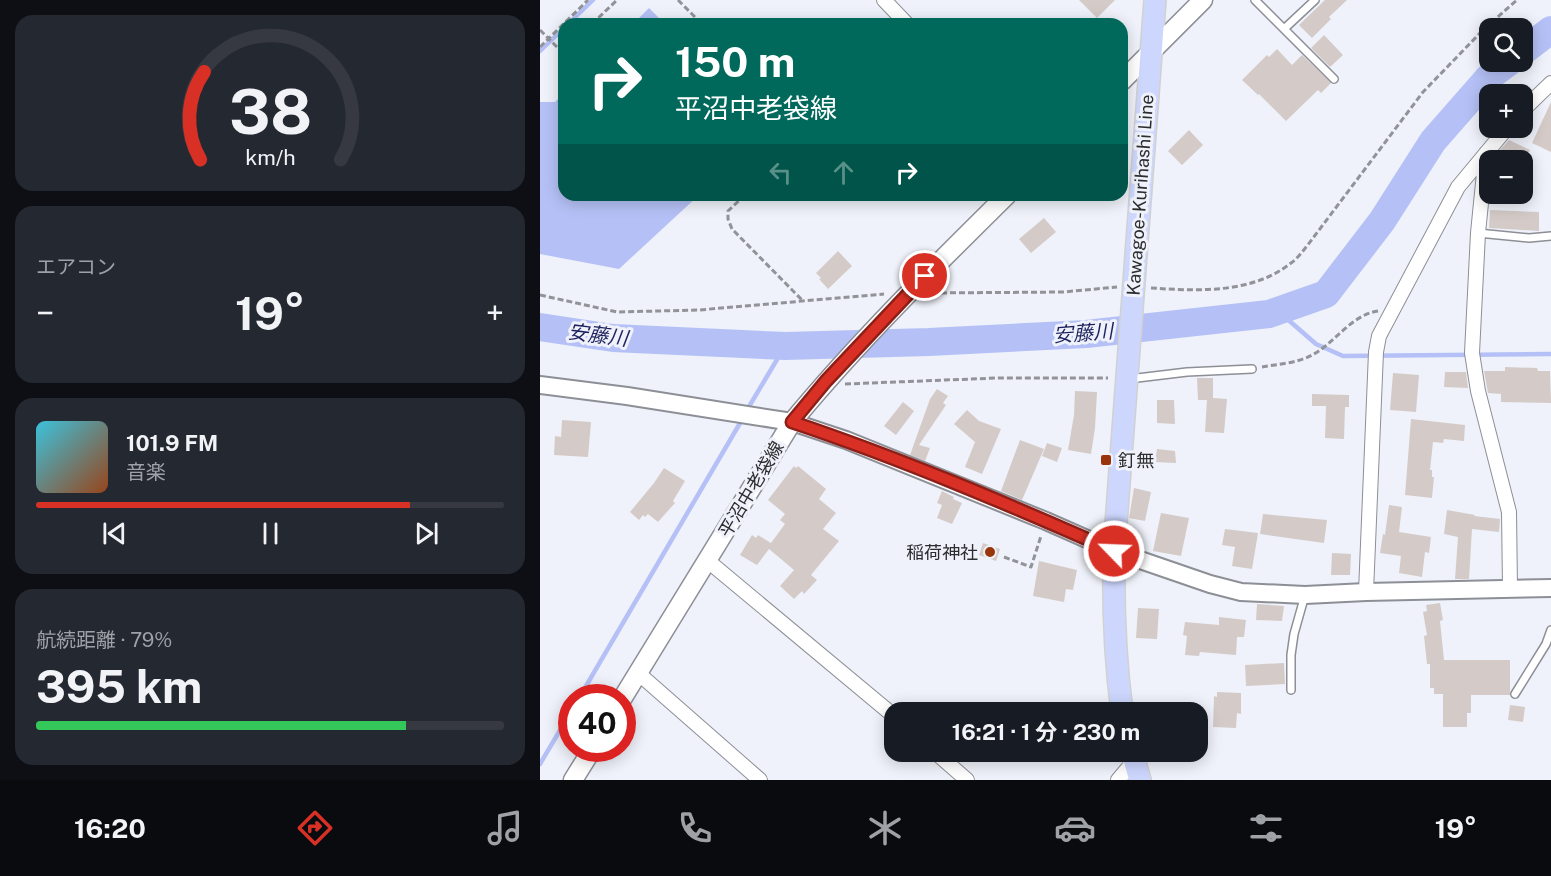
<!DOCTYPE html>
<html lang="ja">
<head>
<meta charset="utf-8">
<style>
	:root { --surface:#171b24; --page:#242831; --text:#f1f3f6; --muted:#9ea1a6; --line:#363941; --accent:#d93025 }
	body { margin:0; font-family:"Public Sans","Noto Sans JP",sans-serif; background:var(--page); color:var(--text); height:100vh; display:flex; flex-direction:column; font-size:22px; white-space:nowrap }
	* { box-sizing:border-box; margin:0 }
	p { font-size:20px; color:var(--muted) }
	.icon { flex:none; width:33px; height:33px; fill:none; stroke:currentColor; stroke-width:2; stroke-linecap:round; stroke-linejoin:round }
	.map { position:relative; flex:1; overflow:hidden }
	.panel { display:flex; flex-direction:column; gap:15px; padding:15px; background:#0d0f14; width:540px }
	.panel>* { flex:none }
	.top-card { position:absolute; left:18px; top:18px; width:570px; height:183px; border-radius:18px; box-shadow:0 3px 15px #0003; background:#00695c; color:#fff; overflow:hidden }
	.fabs { position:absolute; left:939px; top:18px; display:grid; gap:12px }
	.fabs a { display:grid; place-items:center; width:54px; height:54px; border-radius:12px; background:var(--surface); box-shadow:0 3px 15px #0003; font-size:30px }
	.speed { position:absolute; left:18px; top:684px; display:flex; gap:12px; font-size:30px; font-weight:700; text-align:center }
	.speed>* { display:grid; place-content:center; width:78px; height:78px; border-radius:50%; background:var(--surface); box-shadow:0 3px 15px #0003; line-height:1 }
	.speed .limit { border:9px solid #d22; background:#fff; color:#111 }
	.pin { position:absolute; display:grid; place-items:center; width:51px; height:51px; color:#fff; margin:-26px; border:3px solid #fff; border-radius:50%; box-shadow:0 2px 6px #0007 }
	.me { position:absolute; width:66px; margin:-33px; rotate:294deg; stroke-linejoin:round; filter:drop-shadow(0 0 4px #0008) }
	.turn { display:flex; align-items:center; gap:21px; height:126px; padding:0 18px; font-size:27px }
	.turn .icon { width:78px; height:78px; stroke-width:2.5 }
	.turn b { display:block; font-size:42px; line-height:51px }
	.lanes { display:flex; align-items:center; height:57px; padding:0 18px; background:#0003; justify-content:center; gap:30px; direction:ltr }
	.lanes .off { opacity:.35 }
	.big { font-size:45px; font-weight:700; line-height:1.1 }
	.panel .card { flex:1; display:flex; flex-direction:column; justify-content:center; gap:9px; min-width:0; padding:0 21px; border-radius:18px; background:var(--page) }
	.panel .dial { align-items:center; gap:0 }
	.dial svg { height:156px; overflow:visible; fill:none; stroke:var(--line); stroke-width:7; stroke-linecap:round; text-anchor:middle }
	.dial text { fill:var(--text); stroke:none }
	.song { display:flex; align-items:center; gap:18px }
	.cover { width:72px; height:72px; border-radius:9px; background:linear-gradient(135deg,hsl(190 70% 55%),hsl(20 70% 35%)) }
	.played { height:6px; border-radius:3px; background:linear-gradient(90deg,var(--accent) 80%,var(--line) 80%) }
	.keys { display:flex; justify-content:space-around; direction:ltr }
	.heat { display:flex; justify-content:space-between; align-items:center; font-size:33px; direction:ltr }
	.charge { height:9px; border-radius:4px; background:linear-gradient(90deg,#34c759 79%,var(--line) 0) }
	.trip { position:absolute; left:344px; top:702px; width:324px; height:60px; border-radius:18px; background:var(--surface); box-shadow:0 3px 15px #0003; font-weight:700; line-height:60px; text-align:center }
	.dock { display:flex; height:96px; justify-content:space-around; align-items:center; background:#090b0e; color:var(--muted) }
	.dock .icon { width:42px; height:42px }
	.dock .current { color:var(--accent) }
	.dock b { font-size:27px; color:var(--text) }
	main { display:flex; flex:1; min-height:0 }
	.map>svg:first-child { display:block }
</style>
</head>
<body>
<main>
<section class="panel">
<div class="card dial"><svg viewBox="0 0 100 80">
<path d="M14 69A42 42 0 1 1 86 69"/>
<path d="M14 69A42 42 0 0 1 16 24" stroke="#d93025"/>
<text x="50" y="56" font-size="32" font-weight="700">38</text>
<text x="50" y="72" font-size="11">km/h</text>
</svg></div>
<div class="card"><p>エアコン</p>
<div class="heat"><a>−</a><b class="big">19°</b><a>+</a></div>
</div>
<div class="card">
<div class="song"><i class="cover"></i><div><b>101.9 FM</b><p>音楽</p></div></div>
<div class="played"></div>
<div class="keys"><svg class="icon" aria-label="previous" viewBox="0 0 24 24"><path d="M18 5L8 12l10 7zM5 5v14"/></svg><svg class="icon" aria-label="pause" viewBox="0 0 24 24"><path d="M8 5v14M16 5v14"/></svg><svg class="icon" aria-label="next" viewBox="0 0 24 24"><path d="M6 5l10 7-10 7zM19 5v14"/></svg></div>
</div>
<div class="card"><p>航続距離 · 79%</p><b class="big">395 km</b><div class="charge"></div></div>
</section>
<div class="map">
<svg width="1011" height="780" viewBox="0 0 1011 780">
	<rect width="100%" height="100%" fill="#eff2fa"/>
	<path fill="#b5c1f6" d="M 109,8 L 125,24 L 93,24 Z
		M 24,93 L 24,195 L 159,195 L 79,269 L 0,254 L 0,102 L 15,102 Z"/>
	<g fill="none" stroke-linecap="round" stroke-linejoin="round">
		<path stroke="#b5c1f6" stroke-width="4.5" d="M 28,24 L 53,0
			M 0,51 L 24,28
			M 738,311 L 776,344 L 803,356 L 1011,354
			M 207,410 L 245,346
			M 39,698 L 203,418
			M 0,764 L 32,710"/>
		<path stroke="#b5c1f6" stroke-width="28" d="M 982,52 L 1011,30
			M 0,327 L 73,338 L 245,346 L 389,342 L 546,334 L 729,314 L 786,294 L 842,221 L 893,141 L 950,76 L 969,62"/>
	</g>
	<path fill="#d4cbc8" d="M 539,0 L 575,0 L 557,18 Z
		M 785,0 L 807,0 L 789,17 L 791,19 L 772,38 L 759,25 Z
		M 784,35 L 803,55 L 790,67 L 771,48 Z
		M 737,49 L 752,65 L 762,55 L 791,83 L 781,93 L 778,90 L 746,121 L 719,94 L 718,95 L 702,80 L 727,55 L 729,57 Z
		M 1011,102 L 1011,152 L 992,143 Z
		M 649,130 L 663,145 L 642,165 L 628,151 Z
		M 969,140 L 990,150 L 985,160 L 956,160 L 960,150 Z
		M 950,210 L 999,212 L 999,231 L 949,228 Z
		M 504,218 L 516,232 L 491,253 L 479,239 Z
		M 298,251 L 312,266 L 288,289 L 279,279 L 281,278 L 276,273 Z
		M 965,367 L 997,368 L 998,371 L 1010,371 L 1011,403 L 961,402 L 961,394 L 948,393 L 944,371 L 965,371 Z
		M 905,372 L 926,372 L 928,388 L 904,387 Z
		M 853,373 L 879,375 L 876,412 L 850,410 Z
		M 657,378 L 673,378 L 673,398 L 687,399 L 684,433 L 665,432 L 667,400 L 658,400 Z
		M 397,389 L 408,396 L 403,403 L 406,405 L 379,445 L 390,448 L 385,461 L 370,455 L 390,399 Z
		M 535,391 L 557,392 L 555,428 L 551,454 L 528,450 L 534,415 Z
		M 772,394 L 809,395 L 809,407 L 805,407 L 804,439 L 785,438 L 786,406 L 772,406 Z
		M 617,400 L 634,400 L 635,424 L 617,423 Z
		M 363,402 L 374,411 L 356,435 L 344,426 Z
		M 427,410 L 439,421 L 461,429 L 442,474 L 425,467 L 435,442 L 414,424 Z
		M 871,419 L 925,425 L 924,441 L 904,439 L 903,443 L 893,442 L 890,470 L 892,470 L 892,477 L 894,477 L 892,498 L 865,495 Z
		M 22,420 L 51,422 L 48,457 L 14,455 L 15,436 L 21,437 Z
		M 480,440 L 504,449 L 482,500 L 461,491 Z
		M 507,443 L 522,448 L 517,462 L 502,456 Z
		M 617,449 L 635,451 L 636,463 L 615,462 Z
		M 254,466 L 256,468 L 258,466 L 286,489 L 279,499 L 296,513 L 283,529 L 299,541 L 271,575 L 277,580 L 264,594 L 262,591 L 254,599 L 240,586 L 254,570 L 229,549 L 217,565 L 200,555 L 212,535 L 216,538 L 218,535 L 231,543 L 245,524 L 240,520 L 245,514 L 228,500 Z
		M 124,468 L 145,481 L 133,501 L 135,503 L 118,522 L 108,514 L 105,517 L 103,515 L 99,520 L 90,512 L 114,483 Z
		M 594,488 L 611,492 L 605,521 L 589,518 Z
		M 402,491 L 414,497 L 413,499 L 422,503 L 412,524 L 397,518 L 402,505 L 397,503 Z
		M 849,505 L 862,507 L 859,532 L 891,537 L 889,553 L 885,552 L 882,577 L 859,573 L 861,556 L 840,553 L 843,534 L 845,535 Z
		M 907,510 L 935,515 L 934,516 L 960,519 L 959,532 L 932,529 L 929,579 L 915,579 L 918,537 L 904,534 Z
		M 621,513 L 649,518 L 641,556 L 613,551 Z
		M 723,514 L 787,520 L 784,543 L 720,534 Z
		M 685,529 L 718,533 L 712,569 L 692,566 L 695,547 L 682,545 Z
		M 443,543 L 460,549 L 456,561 L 439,555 Z
		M 792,553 L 811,554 L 810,575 L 791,575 Z
		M 499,561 L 537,570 L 533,590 L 526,589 L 524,602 L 493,596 Z
		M 900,603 L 903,620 L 900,621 L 904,660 L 970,660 L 970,695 L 931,695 L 931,713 L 927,713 L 927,727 L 903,727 L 903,694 L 894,694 L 894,688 L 890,688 L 890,664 L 887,664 L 884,636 L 887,635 L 883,612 L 887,611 L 886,605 Z
		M 717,604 L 744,606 L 742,621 L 716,620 Z
		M 598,608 L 619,609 L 617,639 L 596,638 Z
		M 679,617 L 706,620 L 704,637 L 697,637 L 696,655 L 660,652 L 659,656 L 645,655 L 647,636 L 643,635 L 645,622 L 679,625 Z
		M 744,663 L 745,684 L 706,686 L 705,665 Z
		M 677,692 L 701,693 L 701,714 L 697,713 L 696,728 L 673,727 L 674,696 L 677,697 Z
		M 970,705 L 985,707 L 983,722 L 968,720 Z"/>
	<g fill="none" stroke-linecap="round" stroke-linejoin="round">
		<defs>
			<path id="service" d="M 715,0 L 794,79
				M 744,29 L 775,0
				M 938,233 L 989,238 L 1011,236
				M 589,379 L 647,372 L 712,369
				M 751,690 L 751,655 L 754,634 L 765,595
				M 975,694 L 1006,644 L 1011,630"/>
			<path id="minor" d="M 344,0 L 367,24
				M 982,111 L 1011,83
				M 946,153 L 938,233 L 932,353 L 938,391 L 969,512 L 970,588
				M 168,561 L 354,716
				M 826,592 L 836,352 L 839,336 L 918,187 L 967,128
				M 98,673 L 220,780
				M 395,752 L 427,780
				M 578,780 L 594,761"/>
			<path id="tertiary" d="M 0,385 L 87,396 L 252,422 L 306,440 L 506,521 L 574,551 L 670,584 L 701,592 L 765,595 L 826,592 L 1011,588"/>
			<path id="secondary" d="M 582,81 L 663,0
				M 82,699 L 252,422 C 319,341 393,268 467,195
				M 33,780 L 53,748"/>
			<path id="primary" d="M 582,712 C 575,659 573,606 574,551 L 615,0
				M 592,752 L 600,780"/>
		</defs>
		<use href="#service" stroke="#8d8f96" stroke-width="10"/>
		<use href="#minor" stroke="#8d8f96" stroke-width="16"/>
		<use href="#tertiary" stroke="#8d8f96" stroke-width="20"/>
		<use href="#secondary" stroke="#8d8f96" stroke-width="21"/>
		<use href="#primary" stroke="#d1d1d1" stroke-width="24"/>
		<path stroke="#919398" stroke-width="3" stroke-dasharray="6 3" stroke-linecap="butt" d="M 138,0 L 162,24
			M 52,24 L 77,0
			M 0,30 L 22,52 L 24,50
			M 0,47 L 48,0
			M 205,195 L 188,211 L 188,219 L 192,229 L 263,301
			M 611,288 C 658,291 712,294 751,263 C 757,259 762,252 767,246 L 883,92 L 944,29 L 977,0
			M 392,293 L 523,292 L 577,287
			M 0,295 L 77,312 L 159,310 L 344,294
			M 722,367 C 738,364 758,363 772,355 C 795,343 811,315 838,311
			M 305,384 L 457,378 L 568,378
			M 464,557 L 491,567 L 501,536"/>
		<use href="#service" stroke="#fff" stroke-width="7"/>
		<use href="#minor" stroke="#fff" stroke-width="14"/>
		<use href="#tertiary" stroke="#fff" stroke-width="16"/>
		<use href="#secondary" stroke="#fff" stroke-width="18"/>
		<use href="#primary" stroke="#cdd7fe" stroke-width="21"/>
	</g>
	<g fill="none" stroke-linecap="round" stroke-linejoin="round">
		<defs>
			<path id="route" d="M 385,276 L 286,381 L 252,422 C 362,459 468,504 574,551"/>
		</defs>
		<use href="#route" stroke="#8d1f18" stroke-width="15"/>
		<use href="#route" stroke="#d93025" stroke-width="10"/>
	</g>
	<g fill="#9a340a" stroke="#eff2fa" stroke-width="2">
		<rect x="560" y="454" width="12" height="12" rx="3"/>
		<circle cx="450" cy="552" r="6"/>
	</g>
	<g text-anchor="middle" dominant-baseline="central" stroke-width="6" stroke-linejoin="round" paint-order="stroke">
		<g font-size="18" fill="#2c2d2f" stroke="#eff2fa">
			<text transform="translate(600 195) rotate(-86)">Kawagoe-Kurihashi Line</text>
			<text transform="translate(211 489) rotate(-59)">平沼中老袋線</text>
		</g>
		<g font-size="18" fill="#2c2d2f" stroke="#eff2fa" text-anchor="start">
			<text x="578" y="460">釘無</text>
			<text x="438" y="552" text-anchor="end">稲荷神社</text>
		</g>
		<g font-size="20" font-style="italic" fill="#1d225e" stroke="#eff2fa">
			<text transform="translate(543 333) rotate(-4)">安藤川</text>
			<text transform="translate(58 335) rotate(7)">安藤川</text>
		</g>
	</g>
</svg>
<div class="fabs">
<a><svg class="icon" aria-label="search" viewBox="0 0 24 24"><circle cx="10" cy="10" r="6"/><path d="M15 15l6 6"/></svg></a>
<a>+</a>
<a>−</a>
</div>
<div class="speed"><div class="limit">40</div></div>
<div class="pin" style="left:385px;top:276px;background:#d93025"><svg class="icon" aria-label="arrive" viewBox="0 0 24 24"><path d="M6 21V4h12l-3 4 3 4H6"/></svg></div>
<svg class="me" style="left:574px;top:551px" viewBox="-20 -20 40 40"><circle r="17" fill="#d93025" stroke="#fff" stroke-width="3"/><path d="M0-11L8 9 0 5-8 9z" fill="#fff"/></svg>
<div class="trip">16:21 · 1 分 · 230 m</div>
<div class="top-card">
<div class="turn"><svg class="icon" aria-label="right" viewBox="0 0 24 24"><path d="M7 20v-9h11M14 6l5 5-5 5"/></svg><div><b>150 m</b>平沼中老袋線</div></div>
<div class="lanes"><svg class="icon off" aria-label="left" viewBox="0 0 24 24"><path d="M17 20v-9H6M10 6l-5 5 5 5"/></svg><svg class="icon off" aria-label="ahead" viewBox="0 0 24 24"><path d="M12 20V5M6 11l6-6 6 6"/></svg><svg class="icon" aria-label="right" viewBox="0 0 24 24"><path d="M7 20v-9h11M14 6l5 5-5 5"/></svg></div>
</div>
</div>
</main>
<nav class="dock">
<b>16:20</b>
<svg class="icon current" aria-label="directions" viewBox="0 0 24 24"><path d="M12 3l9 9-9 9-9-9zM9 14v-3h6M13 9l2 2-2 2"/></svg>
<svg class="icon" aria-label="music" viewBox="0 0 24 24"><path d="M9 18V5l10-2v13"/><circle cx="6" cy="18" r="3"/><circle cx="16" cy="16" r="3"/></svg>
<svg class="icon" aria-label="phone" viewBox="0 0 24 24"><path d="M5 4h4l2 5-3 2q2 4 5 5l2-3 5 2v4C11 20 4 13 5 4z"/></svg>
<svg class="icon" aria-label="climate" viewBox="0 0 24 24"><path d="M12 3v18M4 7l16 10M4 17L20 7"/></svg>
<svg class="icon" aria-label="car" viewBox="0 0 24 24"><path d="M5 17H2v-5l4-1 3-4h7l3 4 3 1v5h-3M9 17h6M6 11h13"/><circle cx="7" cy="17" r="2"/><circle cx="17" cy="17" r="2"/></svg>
<svg class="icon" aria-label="filters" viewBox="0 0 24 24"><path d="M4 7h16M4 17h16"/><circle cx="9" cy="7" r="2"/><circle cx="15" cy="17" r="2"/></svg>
<b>19°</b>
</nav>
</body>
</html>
